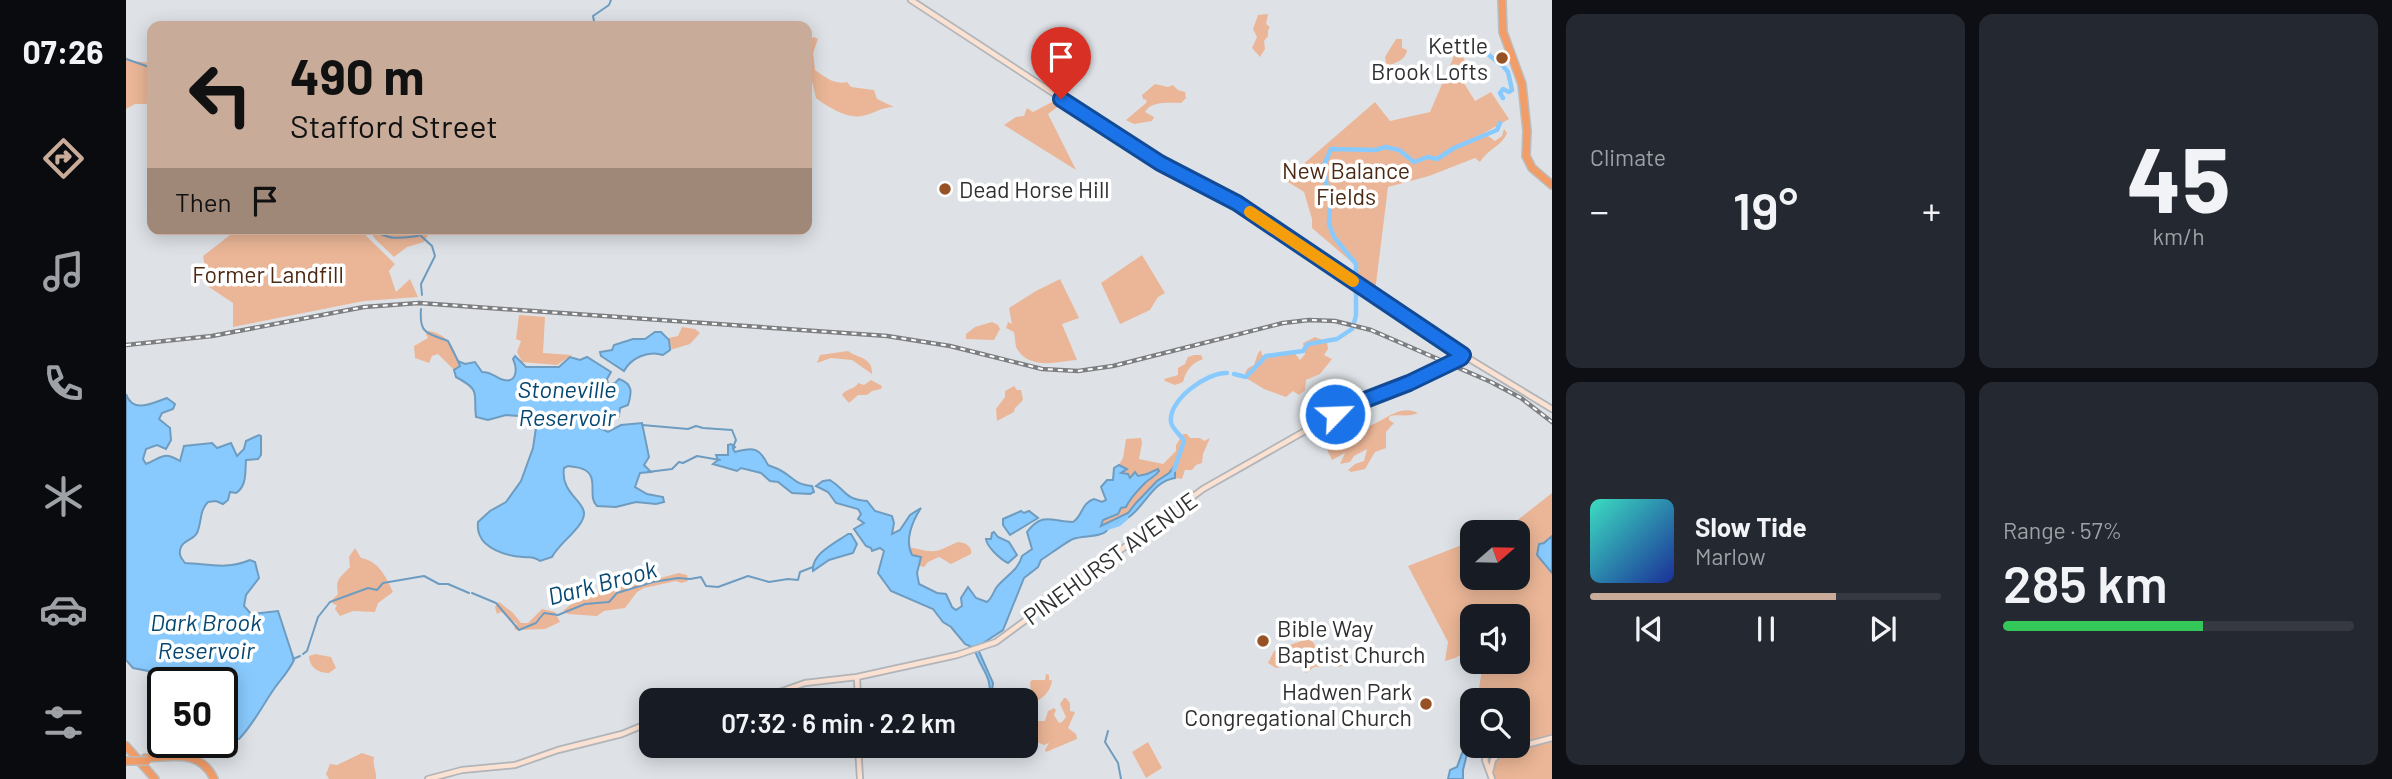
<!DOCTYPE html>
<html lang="en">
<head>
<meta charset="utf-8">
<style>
	:root { --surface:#171b24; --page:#242831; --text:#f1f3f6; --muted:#9ea1a6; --line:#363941; --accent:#c8ab98 }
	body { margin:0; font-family:Barlow,sans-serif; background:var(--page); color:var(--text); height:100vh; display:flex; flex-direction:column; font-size:26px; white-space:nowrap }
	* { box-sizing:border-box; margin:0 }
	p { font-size:23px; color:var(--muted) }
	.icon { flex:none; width:38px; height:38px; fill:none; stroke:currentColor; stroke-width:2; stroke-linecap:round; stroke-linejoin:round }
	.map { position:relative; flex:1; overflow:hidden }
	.drawer { display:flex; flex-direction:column; gap:14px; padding:14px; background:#0d0f14; width:840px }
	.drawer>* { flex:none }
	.hud { position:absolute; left:21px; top:21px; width:665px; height:214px; border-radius:14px; box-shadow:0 4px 18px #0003; background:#c8ab98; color:#111; overflow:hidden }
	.needle { width:46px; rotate:70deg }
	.controls { position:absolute; left:1334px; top:520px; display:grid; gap:14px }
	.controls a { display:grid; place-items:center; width:70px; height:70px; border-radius:14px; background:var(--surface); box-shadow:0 4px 18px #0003; font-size:35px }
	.speed { position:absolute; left:21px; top:667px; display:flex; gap:14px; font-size:35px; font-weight:700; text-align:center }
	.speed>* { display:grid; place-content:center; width:91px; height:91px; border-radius:50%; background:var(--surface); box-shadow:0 4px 18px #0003; line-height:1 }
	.speed .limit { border:4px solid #111; border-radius:10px; background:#fff; color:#111 }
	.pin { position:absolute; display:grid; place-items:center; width:60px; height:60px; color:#fff; margin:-72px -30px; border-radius:50% 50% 50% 0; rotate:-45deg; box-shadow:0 0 7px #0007 }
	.pin .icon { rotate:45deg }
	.me { position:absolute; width:77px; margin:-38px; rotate:66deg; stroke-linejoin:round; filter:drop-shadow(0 0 5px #0008) }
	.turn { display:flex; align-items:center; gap:24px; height:147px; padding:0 28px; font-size:32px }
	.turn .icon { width:91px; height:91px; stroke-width:2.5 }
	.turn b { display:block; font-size:49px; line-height:60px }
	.then { display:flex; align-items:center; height:66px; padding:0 28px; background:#0003; gap:14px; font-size:26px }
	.big { font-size:52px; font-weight:600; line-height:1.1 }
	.drawer .widget { flex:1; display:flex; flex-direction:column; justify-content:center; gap:10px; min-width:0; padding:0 24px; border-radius:14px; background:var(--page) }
	.drawer .dial { align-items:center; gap:0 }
	.dial b { font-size:91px; line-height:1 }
	.song { display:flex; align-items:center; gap:21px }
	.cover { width:84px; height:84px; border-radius:10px; background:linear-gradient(135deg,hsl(170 70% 55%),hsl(230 70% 35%)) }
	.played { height:7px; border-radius:4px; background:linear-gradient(90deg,var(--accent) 70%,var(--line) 70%) }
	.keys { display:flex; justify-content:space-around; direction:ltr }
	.heat { display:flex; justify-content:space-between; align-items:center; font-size:38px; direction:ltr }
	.charge { height:10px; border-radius:5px; background:linear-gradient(90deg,#34c759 57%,var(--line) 0) }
	.drawer .tiles { flex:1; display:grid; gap:14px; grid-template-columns:repeat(2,1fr) }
	.trip { position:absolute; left:513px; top:688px; width:399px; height:70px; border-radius:14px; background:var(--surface); box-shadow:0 4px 18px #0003; font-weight:600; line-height:70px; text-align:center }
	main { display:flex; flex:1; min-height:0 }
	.tab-bar { display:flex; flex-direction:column; width:126px; justify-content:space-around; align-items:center; background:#090b0e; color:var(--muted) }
	.tab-bar .icon { width:49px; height:49px }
	.tab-bar .current { color:var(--accent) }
	.tab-bar b { font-size:32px; color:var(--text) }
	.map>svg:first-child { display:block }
</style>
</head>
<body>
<main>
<nav class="tab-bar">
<b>07:26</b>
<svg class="icon current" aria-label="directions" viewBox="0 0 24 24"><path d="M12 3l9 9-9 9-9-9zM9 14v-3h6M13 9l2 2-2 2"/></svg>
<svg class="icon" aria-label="music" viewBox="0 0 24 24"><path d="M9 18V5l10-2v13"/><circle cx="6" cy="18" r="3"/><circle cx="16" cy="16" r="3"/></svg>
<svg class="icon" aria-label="phone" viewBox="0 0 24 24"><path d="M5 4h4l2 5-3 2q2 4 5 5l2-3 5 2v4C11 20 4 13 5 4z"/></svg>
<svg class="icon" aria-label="climate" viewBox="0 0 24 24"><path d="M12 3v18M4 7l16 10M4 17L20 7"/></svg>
<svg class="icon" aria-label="car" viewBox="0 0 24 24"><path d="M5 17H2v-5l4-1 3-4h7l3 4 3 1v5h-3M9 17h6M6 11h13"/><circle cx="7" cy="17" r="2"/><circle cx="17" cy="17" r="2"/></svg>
<svg class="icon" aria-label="filters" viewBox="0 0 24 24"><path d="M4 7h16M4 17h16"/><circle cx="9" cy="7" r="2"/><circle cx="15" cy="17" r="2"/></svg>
</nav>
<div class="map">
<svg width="1426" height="779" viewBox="0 0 1426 779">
	<rect width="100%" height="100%" fill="#dee2e6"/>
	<path fill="#ebb697" d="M 1142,14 L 1140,24 L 1144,27 L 1142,30 L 1142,36 L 1138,41 L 1139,49 L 1134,57 L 1126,48 L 1131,37 L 1127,29 L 1132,15 Z
		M 688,37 L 692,39 L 687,53 L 689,70 C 699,77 708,85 721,82 L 725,87 L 748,90 L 751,99 L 768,107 C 755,107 748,114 736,116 C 722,119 701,107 690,98 L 686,81 L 681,77 L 681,41 Z
		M 1270,39 L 1276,39 L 1276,48 L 1281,50 C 1280,60 1271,61 1264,66 L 1260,63 L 1259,57 Z
		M 1331,49 L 1340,62 L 1333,75 L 1349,101 L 1365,92 L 1383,119 L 1358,133 L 1369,141 L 1376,136 L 1378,129 L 1381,133 C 1376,146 1362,149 1354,162 L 1349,158 L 1303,176 L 1262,187 L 1249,292 L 1228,275 L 1228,264 L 1186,228 L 1186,219 L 1178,192 L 1159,180 L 1249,102 L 1264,121 L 1304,112 Z
		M 0,57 L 6,61 L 26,63 L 26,99 L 20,104 L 9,104 L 0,109 Z
		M 1029,84 L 1042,87 L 1047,85 L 1052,90 L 1059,92 L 1060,98 L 1055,103 C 1043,103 1025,101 1019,112 L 1028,117 L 1026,121 L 1008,124 L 1000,120 L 1020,103 L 1021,100 L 1017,99 L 1016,95 Z
		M 928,101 L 932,102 L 934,105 L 922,114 L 950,170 L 878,125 L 890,117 L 898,116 L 901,108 L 907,112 Z
		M 108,229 L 233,229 L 269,264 L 263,271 L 270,292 L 284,279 L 292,297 L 238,301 L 107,327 L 107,303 L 83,287 L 77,256 L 108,232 Z
		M 243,229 L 298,229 L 302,235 L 298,242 L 281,247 L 268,257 L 249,239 Z
		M 1016,255 L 1039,293 L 1032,297 L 1024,310 L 994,324 L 975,283 Z
		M 934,279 L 953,318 L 936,324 L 951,360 C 932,361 905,371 891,349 C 889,345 889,336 888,332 L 880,328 L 882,322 L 886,324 L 883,308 L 910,291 Z
		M 393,315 L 419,317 L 417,353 L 446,355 L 431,365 L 396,362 L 391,352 L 395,341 L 390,339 Z
		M 866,322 L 872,325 L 874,329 L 868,340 L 840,339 L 840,334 L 849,327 Z
		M 556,327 L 569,329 L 574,333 L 564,344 L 544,350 L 542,338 L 552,336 Z
		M 302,331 C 322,333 331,351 333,367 L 328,370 L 312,354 L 306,356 L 303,363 L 289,358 L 288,346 L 302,338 L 300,334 Z
		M 1189,337 L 1201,342 L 1202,349 L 1198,355 L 1206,359 L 1194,374 L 1180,380 L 1179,390 L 1173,395 L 1167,391 L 1160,397 L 1138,389 L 1120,378 L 1119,373 L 1122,368 L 1128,365 L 1132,353 L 1135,350 L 1136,355 L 1167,351 L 1174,360 L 1179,354 L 1177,343 Z
		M 722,351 C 731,358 747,357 746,374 L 726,360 L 705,358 L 691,363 L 694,355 Z
		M 1068,355 L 1075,355 L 1077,359 C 1065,363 1060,371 1057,382 L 1049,385 L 1039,381 L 1038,379 L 1052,375 L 1052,368 L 1059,364 L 1062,357 Z
		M 745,380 L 756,386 L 755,389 L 746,391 L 741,395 L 732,395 L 723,403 L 716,395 C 720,388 729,390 732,383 L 738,385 Z
		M 888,386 L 891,390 L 895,390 L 897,400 L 889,408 L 888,412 L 871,421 L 870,409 L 879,397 L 879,391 Z
		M 1228,407 L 1236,426 L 1240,427 C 1258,422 1273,403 1292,413 C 1281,418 1271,413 1263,417 L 1263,420 L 1268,423 L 1260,432 L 1260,448 L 1249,452 L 1239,469 L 1225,472 L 1222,470 L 1229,464 L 1238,461 L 1241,449 L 1228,456 L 1224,462 L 1214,464 L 1219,453 L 1206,460 L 1191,428 Z
		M 1057,434 L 1061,434 L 1064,438 L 1074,438 L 1078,441 L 1084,438 L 1077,454 L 1076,463 L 1070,465 L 1066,470 L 1059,470 L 1056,479 L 1049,478 L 1049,472 C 1027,477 1017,500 1001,514 C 995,519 982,523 975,526 L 977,520 L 992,514 C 997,505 1020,481 1030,476 L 1030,470 L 1021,474 L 1011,476 L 1007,473 L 1005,478 L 1003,475 L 995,473 L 1000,468 L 993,465 L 997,458 L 1000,439 L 1015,438 L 1016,443 L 1013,459 L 1037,464 L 1050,451 L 1050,445 Z
		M 1426,493 L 1426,736 L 1391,744 L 1391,700 L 1353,700 L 1352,696 L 1357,662 L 1391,662 L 1391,616 L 1346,616 L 1346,649 L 1329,658 L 1319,661 L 1322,642 L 1282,566 L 1346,541 L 1346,578 L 1391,578 L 1391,532 L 1369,532 L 1389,522 Z
		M 832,542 C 839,542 847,547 845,554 L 825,564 L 813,557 L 802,562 L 798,567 L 793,566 L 795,559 L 786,555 L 783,547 C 794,549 805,554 816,549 C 822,547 826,544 832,542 Z
		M 229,548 L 235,558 C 253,561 260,577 267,592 L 252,603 L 249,612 L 227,611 L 214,616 L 209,609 L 211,605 L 207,604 L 206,600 L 212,594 C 209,578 214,578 224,567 L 223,557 Z
		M 553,573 L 561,575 L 562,581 L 555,583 L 550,581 L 518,588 L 511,592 L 499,608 L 478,611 L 471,616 L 442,614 L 437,611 L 444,605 L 460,599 L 469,591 C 480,591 491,584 500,587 Z
		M 373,602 L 387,613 L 395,623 L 402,623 L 416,609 L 429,612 L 434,622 L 419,629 L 390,630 L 388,628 L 391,624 L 375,612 L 371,614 L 369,607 Z
		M 1180,639 L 1186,641 L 1192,649 L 1197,646 L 1201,649 L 1206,647 L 1215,652 L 1218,657 L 1215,663 L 1216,666 L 1213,667 L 1206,662 L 1202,666 L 1188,667 L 1180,673 L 1170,662 L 1160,661 L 1155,667 L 1150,668 L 1142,663 L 1148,651 Z
		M 189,654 L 205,657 L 210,668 L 203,673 C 192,673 183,667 183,656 Z
		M 920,674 L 923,675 L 923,680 L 926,680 C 925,692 917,698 906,704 L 904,682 L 906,680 L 919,680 Z
		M 938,698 L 940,698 L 944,703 L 944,711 L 949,712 L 942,728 L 950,734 L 951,739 L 920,752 L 919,750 L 923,743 L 918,745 L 911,742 L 903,750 L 899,746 L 902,724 L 907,721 L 919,721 L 922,711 L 928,708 L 930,710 L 928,715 L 933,723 L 936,722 L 940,717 L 934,704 Z
		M 1426,741 L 1426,779 L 1369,779 C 1360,748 1405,746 1426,741 Z
		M 1022,742 L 1036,768 L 1020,778 L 1006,752 Z
		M 236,753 L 248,757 C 246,766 251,771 250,779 L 203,779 L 200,774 L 204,764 L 211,765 Z"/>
	<path fill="#89cafe" stroke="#6e9cc1" stroke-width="2" d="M 529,332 L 535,332 L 543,340 L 544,350 L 537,355 C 522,350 505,358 498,371 L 475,356 L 474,352 L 486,350 L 488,345 L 507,339 L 519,339 Z
		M 389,356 L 400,367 L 433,367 L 444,357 L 454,360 L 461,357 L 485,372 L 481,379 L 482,384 L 489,383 L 493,379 C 507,384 506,392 502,405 L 494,408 L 493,416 C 486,420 478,418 470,421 L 469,426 L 482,432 L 495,425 L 516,423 L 523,457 L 518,465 L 525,472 L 514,473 L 509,487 L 521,494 L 537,497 L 538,502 L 530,504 L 510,502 L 490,507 L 471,506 C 461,497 473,478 459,470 C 455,467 447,467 442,466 L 438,468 C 434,492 458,501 458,513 C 459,526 432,544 426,557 L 414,561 C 407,556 405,558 397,557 C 383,556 370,553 359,543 C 353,537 351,531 352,522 L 364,511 L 380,502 L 395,481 L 407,448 L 411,421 L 407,417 L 380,415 L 362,420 L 350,417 C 347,393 356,391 330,377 L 328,370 L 334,366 L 332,361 L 339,364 L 349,362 L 356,372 C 367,372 369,378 378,380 C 392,383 391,367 387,359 Z
		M 0,394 C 7,414 26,403 41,398 L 49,404 L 47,409 L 36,413 L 33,419 L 44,428 L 45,440 L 40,449 L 31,445 L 20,449 L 17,459 L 20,464 C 37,457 37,451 54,461 L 58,446 L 86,443 L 91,448 L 105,443 L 111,456 L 118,449 L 120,441 L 133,435 L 135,436 L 135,455 L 132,459 L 120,460 C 119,472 121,486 110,493 L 104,492 L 102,500 L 97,504 L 90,501 L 82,502 C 73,511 76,522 71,533 C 67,540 58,540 55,547 C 52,554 55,558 59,563 C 82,564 101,570 124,560 L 129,562 L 133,578 L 120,595 L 118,606 L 125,614 L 152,611 L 168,660 C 163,671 155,679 148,689 C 136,706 127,725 113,739 L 96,735 L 96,682 L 39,682 L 29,678 L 22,671 L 7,668 L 0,660 Z
		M 605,444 L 609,447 L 607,449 L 609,452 C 627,447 633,447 642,465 C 646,467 651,468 654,470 C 669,478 667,484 686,486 L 688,492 L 684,494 L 666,493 L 652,482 L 644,481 L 635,473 L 615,468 L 611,471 L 587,464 L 592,460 L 590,455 L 602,455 L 602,445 Z
		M 993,465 L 1001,469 L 995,473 L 1002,474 L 1004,478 L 1009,472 L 1012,476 L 1021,474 L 1032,469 L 1033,471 C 1029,477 1024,478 1019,483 C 1013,489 1004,498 1000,507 L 995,508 L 992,514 L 977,520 L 975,526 L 1002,513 L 1010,503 L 1031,481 L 1043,473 L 1049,465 L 1049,478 C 1027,481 1019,506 1003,517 C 996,521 989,523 983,528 C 977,533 982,532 975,534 C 966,537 956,536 947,539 C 940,542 923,555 915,560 L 912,567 L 898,578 L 877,630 L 851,647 L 867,683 L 865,700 L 863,700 C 867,675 855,671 848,648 L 839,644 L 825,627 L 817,622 L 807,609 L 765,591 L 752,573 L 758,551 L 754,548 L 746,551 L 745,548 L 740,546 L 728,529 L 738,523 L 732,519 L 735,514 L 732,509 L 710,503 L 702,492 L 690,486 L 697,481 L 704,480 C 720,490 719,500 741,501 L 749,511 L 766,516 L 768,523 L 766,534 L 774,530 L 784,515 L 795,508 C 787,520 778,540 786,555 L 795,557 L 791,573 L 793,584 L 811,593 L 820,594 L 826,607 L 830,610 L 836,606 L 835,598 L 842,587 L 850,598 L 861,602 C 866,598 867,593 870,588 C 878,577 893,570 896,556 L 906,549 L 901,532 C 917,511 926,522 947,522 C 957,516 955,503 968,499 L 976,502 L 980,500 L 975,487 L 981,480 L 987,480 L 988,468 Z
		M 895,511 L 898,513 L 903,511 L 912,518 L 884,535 L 877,525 L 877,519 Z
		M 868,532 L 872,537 L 883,542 L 891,555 L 882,563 C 874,559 861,547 860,539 L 865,539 L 866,533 Z
		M 722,534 L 725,534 L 731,544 L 727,553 L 703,560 L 687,571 C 685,554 709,543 722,534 Z
		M 1426,536 L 1426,573 L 1411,555 L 1413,544 L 1418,543 Z
		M 1346,734 L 1337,770 L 1337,779 L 1322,779 L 1324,770 L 1331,767 L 1342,737 Z"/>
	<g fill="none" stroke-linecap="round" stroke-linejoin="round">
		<path stroke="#6e9cc1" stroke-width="2" d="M 461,26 L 468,21 L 467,16 L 483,5 L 485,0
			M 0,59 L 26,68
			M 243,229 C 249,231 254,234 260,236 C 269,240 282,237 292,236
			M 294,229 L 294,235 L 306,246 L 309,256 L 295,284 L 296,295
			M 295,309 C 293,334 301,333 322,341 L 332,361
			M 516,425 L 562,429 L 570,426 L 577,428 L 606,430 L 610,440 L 607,447
			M 522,472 L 546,469 L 553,462 L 557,463 L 571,456 L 594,460
			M 346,593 L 370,603 L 393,630 L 410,623 L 418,613 L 432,615 L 459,604 L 483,602 L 491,593 L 527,582 L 552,578 L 564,579 L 575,577 L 580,586 L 592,587 L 622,576 L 643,582 L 662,579 L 672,580 L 674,572 L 687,567
			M 177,654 L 181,651 L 192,617 L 204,602 L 242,588 L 251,590 L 257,583 L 298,576 L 313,584 L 322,584 L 343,593
			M 167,659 L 174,656
			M 982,731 L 979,742 L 992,763 L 995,779"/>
		<path stroke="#89cafe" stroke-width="4.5" d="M 1361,51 L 1363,55 L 1374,64
			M 1377,66 L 1382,72 L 1386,90 L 1383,92 L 1377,89 L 1374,93 L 1377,98
			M 1228,323 L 1230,315 L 1230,264 L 1208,237 L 1203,224 L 1204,202 L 1197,167 L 1205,149 L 1250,150 L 1259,147 L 1273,150 L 1288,162 L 1302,157 L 1311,159 L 1328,148 L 1371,130 L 1374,123
			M 1108,374 L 1120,377 L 1140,356 L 1177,351 L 1182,344 L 1211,339 L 1226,329
			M 1048,470 L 1058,441 C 1055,435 1046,429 1045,422 C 1042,400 1081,372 1101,373
			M 980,528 L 993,524 L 1000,518"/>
		<defs>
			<path id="secondary" d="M 785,0 L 1034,163 L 1108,201 L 1337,355 L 1426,409
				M 1326,361 L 1335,358 L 1337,355
				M 731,677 L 732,700
				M 618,700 L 642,696 L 679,683 L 731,677 L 831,655 L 870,642 L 1077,489 L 1223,406 L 1285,383 L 1318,366
				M 732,746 L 734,779
				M 1364,772 L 1367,760 L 1374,753
				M 302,779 L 336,770 L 389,765 L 432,750 L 496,734 L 525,722
				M 1366,779 L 1359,760 L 1361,755 L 1426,738"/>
			<path id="highway" d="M 1376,0 L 1377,32 L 1396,84 L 1401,131 L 1400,156 L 1406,168 L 1426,185
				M 0,746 L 29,779
				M 19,758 C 47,757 74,749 88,779"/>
		</defs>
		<use href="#secondary" stroke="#b1b5b9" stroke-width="8"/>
		<use href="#highway" stroke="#bcbdbd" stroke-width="10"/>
		<use href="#secondary" stroke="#fbe1d2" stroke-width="4.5"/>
		<use href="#highway" stroke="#f29c68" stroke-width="7"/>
		<defs>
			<path id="rail" d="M 0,345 L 86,336 L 238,307 L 293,303 L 761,336 L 824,346 L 916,369 L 952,371 L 987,366 L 1157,323 L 1183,320 L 1209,321 L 1245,330 L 1365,382 L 1395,398 L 1426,422"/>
		</defs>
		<use href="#rail" stroke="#7c7e81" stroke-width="4.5"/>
		<use href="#rail" stroke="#fff" stroke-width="2" stroke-dasharray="5" stroke-linecap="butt"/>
		<defs>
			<path id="secondary-bridge" d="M 1318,366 L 1326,361"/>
			<path id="highway-bridge" d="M 0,761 L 21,761"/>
		</defs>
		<use href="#secondary-bridge" stroke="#b1b5b9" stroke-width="8" stroke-linecap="butt"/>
		<use href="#highway-bridge" stroke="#bcbdbd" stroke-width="10" stroke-linecap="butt"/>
		<use href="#secondary-bridge" stroke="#fbe1d2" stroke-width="4.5"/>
		<use href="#highway-bridge" stroke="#f29c68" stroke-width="7"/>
	</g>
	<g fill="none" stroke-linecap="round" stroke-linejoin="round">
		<defs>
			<path id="route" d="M 935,99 L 1034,163 L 1111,203 L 1337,355 L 1335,358 L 1283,383 L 1226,405 L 1209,414"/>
		</defs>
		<use href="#route" stroke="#114b97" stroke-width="18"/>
		<use href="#route" stroke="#1a73e8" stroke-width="12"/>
		<path stroke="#f59e0b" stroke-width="12" d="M 1124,212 L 1227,281"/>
	</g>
	<g fill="#965225" stroke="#fff" stroke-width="2.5">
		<circle cx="1376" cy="58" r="7"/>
		<circle cx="819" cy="189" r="7"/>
		<circle cx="1137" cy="641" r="7"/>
		<circle cx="1300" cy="704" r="7"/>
	</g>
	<g text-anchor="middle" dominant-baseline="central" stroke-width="7" stroke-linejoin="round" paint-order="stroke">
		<g font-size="23" fill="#2f3032" stroke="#fff" text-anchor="end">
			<text x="1362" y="45">Kettle<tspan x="1362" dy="26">Brook Lofts</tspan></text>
			<text x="833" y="189" text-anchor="start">Dead Horse Hill</text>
			<text x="1151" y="628" text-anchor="start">Bible Way<tspan x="1151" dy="26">Baptist Church</tspan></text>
			<text x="1286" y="691">Hadwen Park<tspan x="1286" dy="26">Congregational Church</tspan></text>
		</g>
		<g font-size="23" fill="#4b2913" stroke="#fff">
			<text x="1220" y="170">New Balance<tspan x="1220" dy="26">Fields</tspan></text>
			<text x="142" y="274">Former Landfill</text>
		</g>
		<g font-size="23" fill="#2f3032" stroke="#fff">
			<text transform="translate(984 558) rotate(-36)">PINEHURST AVENUE</text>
		</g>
		<g font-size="24" font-style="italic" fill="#064872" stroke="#fff">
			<text x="441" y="388">Stoneville<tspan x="441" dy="28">Reservoir</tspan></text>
			<text transform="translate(476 582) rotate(-15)">Dark Brook</text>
			<text x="80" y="621">Dark Brook<tspan x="80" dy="28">Reservoir</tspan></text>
		</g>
	</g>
</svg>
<div class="controls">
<a><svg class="needle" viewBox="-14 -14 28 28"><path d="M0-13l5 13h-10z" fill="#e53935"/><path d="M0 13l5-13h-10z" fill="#9ea1a6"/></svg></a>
<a><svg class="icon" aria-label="sound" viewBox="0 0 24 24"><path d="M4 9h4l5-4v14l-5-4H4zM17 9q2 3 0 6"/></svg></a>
<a><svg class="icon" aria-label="search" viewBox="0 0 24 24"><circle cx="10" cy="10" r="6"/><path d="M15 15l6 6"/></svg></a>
</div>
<div class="speed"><div class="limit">50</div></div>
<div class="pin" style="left:935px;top:99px;background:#d93025"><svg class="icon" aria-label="arrive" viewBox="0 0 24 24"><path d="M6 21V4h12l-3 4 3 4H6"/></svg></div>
<svg class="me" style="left:1209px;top:414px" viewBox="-20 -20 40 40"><circle r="17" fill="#1a73e8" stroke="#fff" stroke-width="3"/><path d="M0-11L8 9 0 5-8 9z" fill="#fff"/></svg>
<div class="trip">07:32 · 6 min · 2.2 km</div>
<div class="hud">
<div class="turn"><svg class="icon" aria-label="left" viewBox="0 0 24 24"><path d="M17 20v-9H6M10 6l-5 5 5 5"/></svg><div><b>490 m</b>Stafford Street</div></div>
<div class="then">Then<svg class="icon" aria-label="arrive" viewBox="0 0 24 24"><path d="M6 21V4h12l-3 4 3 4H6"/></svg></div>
</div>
</div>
<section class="drawer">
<div class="tiles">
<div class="widget"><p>Climate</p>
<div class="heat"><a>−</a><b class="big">19°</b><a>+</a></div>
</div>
<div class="widget dial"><b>45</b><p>km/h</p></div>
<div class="widget">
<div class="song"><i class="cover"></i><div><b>Slow Tide</b><p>Marlow</p></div></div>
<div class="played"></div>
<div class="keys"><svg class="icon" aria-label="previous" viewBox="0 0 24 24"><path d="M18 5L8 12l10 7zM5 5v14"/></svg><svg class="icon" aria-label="pause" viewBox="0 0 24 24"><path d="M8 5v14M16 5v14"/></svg><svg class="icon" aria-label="next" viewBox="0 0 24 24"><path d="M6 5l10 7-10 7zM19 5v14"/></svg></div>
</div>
<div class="widget"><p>Range · 57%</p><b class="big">285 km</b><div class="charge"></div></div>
</div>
</section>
</main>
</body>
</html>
